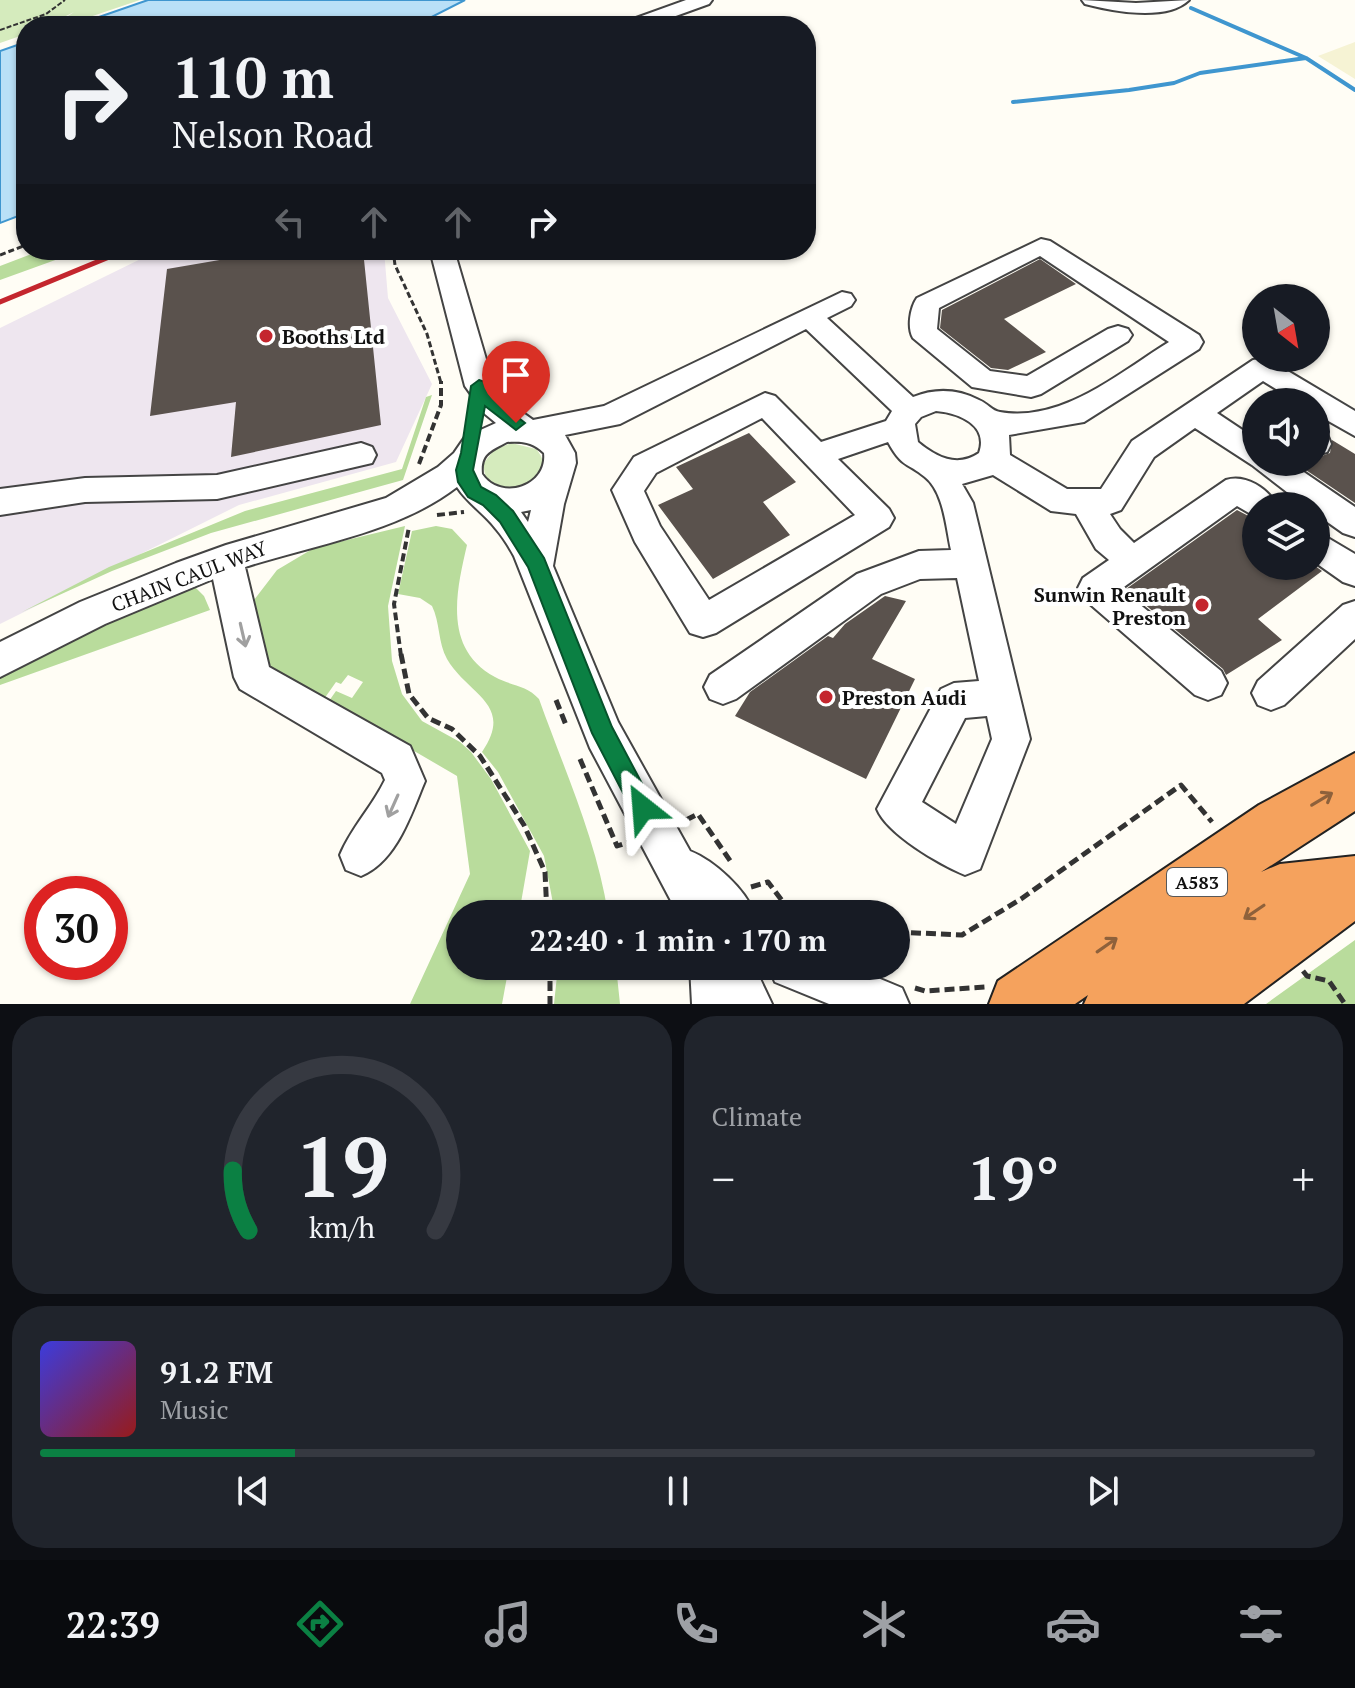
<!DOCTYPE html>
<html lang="en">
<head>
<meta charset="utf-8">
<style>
	:root { --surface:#171b24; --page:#20242c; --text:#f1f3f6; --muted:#9ea1a6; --line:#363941; --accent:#0b8043 }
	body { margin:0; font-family:"PT Serif",serif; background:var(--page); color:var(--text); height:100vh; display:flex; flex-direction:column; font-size:30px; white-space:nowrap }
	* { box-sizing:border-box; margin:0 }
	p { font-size:26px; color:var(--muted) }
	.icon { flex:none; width:44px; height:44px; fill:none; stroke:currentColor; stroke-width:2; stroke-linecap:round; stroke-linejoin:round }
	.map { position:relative; height:1004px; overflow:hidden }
	.sheet { display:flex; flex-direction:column; gap:12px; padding:12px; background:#0d0f14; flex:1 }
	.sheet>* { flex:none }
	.banner { position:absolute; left:16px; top:16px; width:800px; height:244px; border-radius:32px; box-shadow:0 2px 6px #0004; background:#171b24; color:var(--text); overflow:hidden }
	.needle { width:52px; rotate:149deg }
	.controls { position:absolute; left:1242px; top:284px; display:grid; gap:16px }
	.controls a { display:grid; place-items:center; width:88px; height:88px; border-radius:50%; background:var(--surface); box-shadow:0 2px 6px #0004; font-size:40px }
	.speed { position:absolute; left:24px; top:876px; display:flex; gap:16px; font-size:40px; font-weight:700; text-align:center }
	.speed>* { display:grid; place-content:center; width:104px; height:104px; border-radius:50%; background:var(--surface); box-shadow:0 2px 6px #0004; line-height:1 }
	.speed .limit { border:12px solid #d22; background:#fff; color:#111 }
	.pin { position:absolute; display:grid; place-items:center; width:68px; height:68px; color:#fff; margin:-82px -34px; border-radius:50% 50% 50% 0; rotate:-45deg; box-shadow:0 0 8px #0007 }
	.pin .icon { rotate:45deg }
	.me { position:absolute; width:88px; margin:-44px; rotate:332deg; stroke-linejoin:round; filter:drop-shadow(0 0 6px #0008) }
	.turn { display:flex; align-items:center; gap:28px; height:168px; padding:0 24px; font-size:36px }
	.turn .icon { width:104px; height:104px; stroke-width:2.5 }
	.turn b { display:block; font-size:56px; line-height:68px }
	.lanes { display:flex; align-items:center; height:76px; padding:0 24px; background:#0003; justify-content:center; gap:40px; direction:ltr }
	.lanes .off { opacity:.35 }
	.big { font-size:60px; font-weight:700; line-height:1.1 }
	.sheet .card { flex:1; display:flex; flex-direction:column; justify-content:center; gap:12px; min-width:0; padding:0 28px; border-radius:32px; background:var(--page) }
	.sheet .dial { align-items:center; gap:0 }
	.dial svg { height:208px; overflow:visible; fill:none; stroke:var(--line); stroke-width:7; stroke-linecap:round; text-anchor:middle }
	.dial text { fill:var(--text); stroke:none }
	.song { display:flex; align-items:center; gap:24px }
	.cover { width:96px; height:96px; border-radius:12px; background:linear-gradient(135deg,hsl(240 70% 55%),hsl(0 70% 35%)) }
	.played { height:8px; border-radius:4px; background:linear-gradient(90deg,var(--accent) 20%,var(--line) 20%) }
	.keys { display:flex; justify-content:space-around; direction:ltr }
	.heat { display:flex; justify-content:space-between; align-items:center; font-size:44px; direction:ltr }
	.sheet .tiles { flex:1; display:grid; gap:12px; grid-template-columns:1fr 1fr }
	.card:last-child { grid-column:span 2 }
	.trip { position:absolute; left:446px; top:900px; width:464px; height:80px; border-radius:40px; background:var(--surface); box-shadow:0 2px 6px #0004; font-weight:700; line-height:80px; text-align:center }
	.tab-bar { display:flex; height:128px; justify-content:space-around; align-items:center; background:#090b0e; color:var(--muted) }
	.tab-bar .icon { width:56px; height:56px }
	.tab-bar .selected { color:var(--accent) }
	.tab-bar b { font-size:36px; color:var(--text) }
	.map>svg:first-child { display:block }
</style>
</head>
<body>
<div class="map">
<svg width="1355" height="1004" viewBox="0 0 1355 1004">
	<rect width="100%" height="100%" fill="#fffdf5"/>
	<path fill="#eee6ef" d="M 159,250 L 384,250 L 388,298 L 432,384 L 396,462 L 239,505 L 0,624 L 0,328 Z"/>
	<path fill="#f6f3d4" d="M 1355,42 L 1355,79 L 1318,56 Z"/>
	<path fill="#d5ebbd" d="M 0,0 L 140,0 L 63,26 L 53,26 L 74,12 L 46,26 L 26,26 L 26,34 L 0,43 Z
		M 511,443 L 536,449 C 562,478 511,501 486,479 L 483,464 L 494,450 Z"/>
	<path fill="#b9dc9c" d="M 42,250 L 83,250 L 0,280 L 0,266 Z
		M 432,395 L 403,480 L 211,533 L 112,571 L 22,612 L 109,567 L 245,511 L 402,469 L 426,397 Z
		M 405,526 L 388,606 L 392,661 L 402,694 L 422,721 L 460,742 L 471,752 L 491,779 L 530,851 L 519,914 L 460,914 L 460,966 L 509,966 L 502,1004 L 410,1004 L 470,874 L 457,776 L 409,748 L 322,711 L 336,691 L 352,698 L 363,682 L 348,675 L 341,684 L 336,682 L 317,709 L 266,670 L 251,611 L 254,600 L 277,570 L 314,548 Z
		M 436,526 L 452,529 L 467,545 C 456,592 443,649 495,677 C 511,686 527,685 539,699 C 564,769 597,841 608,914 L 555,914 L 544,856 L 498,772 L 482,752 C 515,704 468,695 447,659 C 438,643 440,622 432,606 L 420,598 L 398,594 L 412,531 Z
		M 195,587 L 204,596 L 210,610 L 0,685 L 0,677 L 68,641 Z
		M 1355,940 L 1355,1004 L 1266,1004 Z
		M 558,966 L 616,966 L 620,1004 L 554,1004 Z"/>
	<path fill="#b9e0f7" stroke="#3f96cf" stroke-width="2" d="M 148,0 L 465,0 L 414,26 L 73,26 Z
		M 26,42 L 26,213 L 0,223 L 0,51 Z"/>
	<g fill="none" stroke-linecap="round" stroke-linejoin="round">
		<path stroke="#3f96cf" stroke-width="4" d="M 1191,8 L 1306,58 L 1355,90
			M 1013,102 L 1129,90 L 1174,83 L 1200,73 L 1306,58"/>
	</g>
	<path fill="#5a524d" d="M 278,250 L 363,250 L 381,425 L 231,457 L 236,402 L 150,416 L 167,269 Z
		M 1040,259 L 1076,284 L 1004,319 L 1046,352 L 1008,370 L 991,368 L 940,328 L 942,310 Z
		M 749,433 L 796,482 L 763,502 L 790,535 L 713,579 L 658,505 L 693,489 L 676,467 Z
		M 1332,440 L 1355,454 L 1355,503 L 1294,462 L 1316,462 L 1316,458 L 1330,453 Z
		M 1237,510 L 1256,520 L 1256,566 L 1315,566 L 1322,571 L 1258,619 L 1282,640 L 1226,675 L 1223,669 L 1126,589 Z
		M 885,596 L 906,601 L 872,659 L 915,679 L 866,779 L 735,716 L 750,692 L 828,636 L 833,638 L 845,624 Z"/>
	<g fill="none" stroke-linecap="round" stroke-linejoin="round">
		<defs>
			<path id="minor" d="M 686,0 L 712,0 L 709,4 L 648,26 L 622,26 L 625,22 Z
				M 1082,0 L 1136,3 L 1189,0 C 1166,22 1112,11 1085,4 Z
				M 1041,239 L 1050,241 L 1199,335 L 1203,342 L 1199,349 L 1084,422 L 1009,435 L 1010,455 L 1067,489 L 1101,489 L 1132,441 L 1253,360 L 1266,358 L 1355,411 L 1355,436 L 1316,414 L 1316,402 L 1297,402 L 1263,381 L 1217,413 L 1256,439 L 1256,462 L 1289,462 L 1355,507 L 1355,537 L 1343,533 L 1316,514 L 1316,506 L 1305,506 L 1252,465 L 1195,428 L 1154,457 L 1121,510 L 1110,514 L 1120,529 L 1134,543 L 1226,480 C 1245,474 1268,488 1277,506 L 1256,506 L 1256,517 L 1237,506 L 1121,589 L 1221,671 L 1227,683 L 1221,695 L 1208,700 L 1195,695 L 1083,598 L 1078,588 L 1083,578 L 1109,560 L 1096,549 L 1076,514 L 1051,511 L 993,475 L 962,484 L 973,503 L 1030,739 L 980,869 L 965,875 C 939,864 887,834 877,809 L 941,689 L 954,683 L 979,681 L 957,578 L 920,579 L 881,594 L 736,699 L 723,704 L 710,699 L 704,687 L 710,675 L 857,574 L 919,551 L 951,550 C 946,528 944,492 925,477 C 907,462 902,468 888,442 L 838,459 L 889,509 L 894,518 L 889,527 L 716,633 L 703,637 L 690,633 L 635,542 L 612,490 L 634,457 L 765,393 L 775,396 L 821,442 L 886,421 L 892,411 L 806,329 L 620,424 L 565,435 L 575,453 L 576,463 L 564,504 L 553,566 L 618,722 L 690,851 C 715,861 745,889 755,914 L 678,914 L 590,748 L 514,556 C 509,547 503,537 496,529 C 484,513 467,503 457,487 C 399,532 314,545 245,567 L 269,667 L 410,746 L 425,781 C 411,814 397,861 361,876 L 346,870 L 340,855 C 351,828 372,807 385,780 L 382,773 L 240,689 L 234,677 L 213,579 L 105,624 L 0,677 L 0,642 L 80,602 L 176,563 L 226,545 L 386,498 L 438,467 L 454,453 L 465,437 L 496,423 L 485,414 L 465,386 L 430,250 L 454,250 L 493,383 L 505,400 L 533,420 L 604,406 L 842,292 L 851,294 L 855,300 L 851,306 L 827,318 L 913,397 C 935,388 958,389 979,400 C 987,403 992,411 1000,412 C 1062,423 1120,372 1169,342 L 1040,256 L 939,308 L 937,329 L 990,371 L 1027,376 L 1108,329 L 1118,326 L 1128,329 L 1132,335 L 1128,341 L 1041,394 L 1031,397 L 972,387 L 913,338 C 907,328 910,308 917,298 ZM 936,411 C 959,413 989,425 979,453 C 957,468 936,457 918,442 L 915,424 L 921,417 ZM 762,418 L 855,515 L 709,600 L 660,526 L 644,491 L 656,473 ZM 507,442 C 522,441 533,442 544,453 C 548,486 501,502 482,474 C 480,454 490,451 507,442 ZM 531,510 L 528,522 L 521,512 ZM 987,716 L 992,739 L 956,824 L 922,802 L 965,718 Z
				M 1316,431 L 1327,434 L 1331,444 L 1327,452 L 1316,455 Z
				M 361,443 L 372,447 L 376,455 L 372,463 L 217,499 L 85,502 L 0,515 L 0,489 L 85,478 L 217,475 Z
				M 1316,531 L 1355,554 L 1355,586 L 1343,582 L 1316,563 Z
				M 1355,601 L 1355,639 L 1284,705 L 1271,710 L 1258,705 L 1252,693 L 1258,681 L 1343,605 Z
				M 690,966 L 754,966 L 772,1004 L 692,1004 Z
				M 768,966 L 849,966 L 902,988 L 909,1004 L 829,1004 L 775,982 Z"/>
			<path id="highway" d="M 1355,753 L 1355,811 L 1261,872 L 1280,864 L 1355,856 L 1355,921 L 1244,1004 L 1084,1004 L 1088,995 L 1075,1004 L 989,1004 L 998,981 L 1259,805 Z"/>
		</defs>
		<use href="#minor" stroke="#444" stroke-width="4"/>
		<use href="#highway" stroke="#222" stroke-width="4"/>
		<path stroke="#333" stroke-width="2" stroke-dasharray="5 2" stroke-linecap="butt" d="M 479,26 L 487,18
			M 0,30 L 46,14 L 65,0"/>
		<path stroke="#333" stroke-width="3" stroke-dasharray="6 3" stroke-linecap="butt" d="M 393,250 L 395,265 L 427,334 L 441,383
			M 0,255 L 26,245"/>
		<path stroke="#333" stroke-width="4" stroke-dasharray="8 4" stroke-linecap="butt" d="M 419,464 L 441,405 L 441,381
			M 437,515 L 464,512
			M 401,656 L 394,604 L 409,527"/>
		<path stroke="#333" stroke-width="5" stroke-dasharray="10 5" stroke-linecap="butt" d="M 401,654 L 409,694 L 428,718 L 452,729 L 480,756 L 524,825 L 545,872 L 547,914
			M 556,700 L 566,725
			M 580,759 L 617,846 L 629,842
			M 686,820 L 698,814 L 731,862
			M 751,887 L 768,882 L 792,914
			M 896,932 L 962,935 L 1021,899 L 1181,785 L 1212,822
			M 550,966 L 550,1004
			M 1303,971 L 1307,976 L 1329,981 L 1345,1004
			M 915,988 L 925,991 L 986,987"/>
		<use href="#minor" fill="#fff" fill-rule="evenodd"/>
		<use href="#highway" fill="#f5a25d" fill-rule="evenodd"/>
		<path stroke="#c4262e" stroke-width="5" d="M 0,302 L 126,250"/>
	</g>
	<defs><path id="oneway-shaft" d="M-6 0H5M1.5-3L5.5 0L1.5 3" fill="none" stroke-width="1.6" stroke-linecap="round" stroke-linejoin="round" transform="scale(2)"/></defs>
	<g stroke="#a0a0a0">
		<use href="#oneway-shaft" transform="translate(243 635) rotate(77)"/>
		<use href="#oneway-shaft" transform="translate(393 806) rotate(114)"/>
	</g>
	<g stroke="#8e613b">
		<use href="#oneway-shaft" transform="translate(1322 799) rotate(-31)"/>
		<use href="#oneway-shaft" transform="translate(1254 912) rotate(146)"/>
		<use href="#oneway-shaft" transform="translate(1107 945) rotate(-35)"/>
	</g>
	<path fill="#0b8043" stroke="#07532c" stroke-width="2" d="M 479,380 L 485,382 L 500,403 L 525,423 L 516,430 L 485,406 L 473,470 L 481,487 L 496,495 L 513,511 L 544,558 L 612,727 L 655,808 L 651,816 L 643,819 L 635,816 L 592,733 L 528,567 L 500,522 L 483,505 L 468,497 L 458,482 L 456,470 L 461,453 L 471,386 Z"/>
	<g fill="#c4262e" stroke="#fff" stroke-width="3">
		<circle cx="266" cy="336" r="8"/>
		<circle cx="1202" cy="605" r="8"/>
		<circle cx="826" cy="697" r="8"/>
	</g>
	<g text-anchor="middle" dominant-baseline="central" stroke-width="8" stroke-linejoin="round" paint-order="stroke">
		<rect fill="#fff" stroke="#585858" stroke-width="2" x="1167" y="868" width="60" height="28" rx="6"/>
		<g font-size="18" font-weight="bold" fill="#111">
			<text x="1197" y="882">A583</text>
		</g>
		<g font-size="20" font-weight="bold" fill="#111" stroke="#fff" text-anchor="start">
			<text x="282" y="336">Booths Ltd</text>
			<text x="1186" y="594" text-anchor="end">Sunwin Renault<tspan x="1186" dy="23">Preston</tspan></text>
			<text x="842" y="697">Preston Audi</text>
		</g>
		<g font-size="20" fill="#111" stroke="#fff">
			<text transform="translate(189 576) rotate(-21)">CHAIN CAUL WAY</text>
		</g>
	</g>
</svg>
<div class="controls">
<a><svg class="needle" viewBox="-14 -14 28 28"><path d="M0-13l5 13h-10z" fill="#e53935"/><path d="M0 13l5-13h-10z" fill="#9ea1a6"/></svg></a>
<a><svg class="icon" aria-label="sound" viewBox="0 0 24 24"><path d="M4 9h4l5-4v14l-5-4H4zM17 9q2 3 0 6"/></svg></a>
<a><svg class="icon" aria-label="layers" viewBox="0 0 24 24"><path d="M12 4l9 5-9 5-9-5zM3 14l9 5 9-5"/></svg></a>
</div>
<div class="speed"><div class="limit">30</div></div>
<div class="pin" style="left:516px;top:423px;background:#d93025"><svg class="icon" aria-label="arrive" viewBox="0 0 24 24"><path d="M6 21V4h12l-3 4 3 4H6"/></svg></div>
<svg class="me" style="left:643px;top:808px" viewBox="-20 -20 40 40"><path d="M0-17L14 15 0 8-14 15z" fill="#0b8043" stroke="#fff" stroke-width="4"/></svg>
<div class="trip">22:40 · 1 min · 170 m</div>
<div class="banner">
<div class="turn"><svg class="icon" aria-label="right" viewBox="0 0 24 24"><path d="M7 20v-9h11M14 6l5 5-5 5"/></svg><div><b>110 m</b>Nelson Road</div></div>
<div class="lanes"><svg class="icon off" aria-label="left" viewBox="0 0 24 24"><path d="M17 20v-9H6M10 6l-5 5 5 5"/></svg><svg class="icon off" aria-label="ahead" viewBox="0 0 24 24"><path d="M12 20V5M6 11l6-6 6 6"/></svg><svg class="icon off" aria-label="ahead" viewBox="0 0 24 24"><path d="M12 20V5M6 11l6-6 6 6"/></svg><svg class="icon" aria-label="right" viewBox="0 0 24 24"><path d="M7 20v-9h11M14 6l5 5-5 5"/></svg></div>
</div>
</div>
<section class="sheet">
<div class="tiles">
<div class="card dial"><svg viewBox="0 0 100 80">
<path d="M14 69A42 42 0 1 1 86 69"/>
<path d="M14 69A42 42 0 0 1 8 46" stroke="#0b8043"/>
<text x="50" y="56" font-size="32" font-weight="700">19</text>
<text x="50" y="72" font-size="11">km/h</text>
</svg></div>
<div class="card"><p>Climate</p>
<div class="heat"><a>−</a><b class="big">19°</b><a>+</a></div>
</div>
<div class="card">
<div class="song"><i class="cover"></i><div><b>91.2 FM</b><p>Music</p></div></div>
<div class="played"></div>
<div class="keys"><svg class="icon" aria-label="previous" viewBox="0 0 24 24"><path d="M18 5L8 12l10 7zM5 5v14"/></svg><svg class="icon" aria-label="pause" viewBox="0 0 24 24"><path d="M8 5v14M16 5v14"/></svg><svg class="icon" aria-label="next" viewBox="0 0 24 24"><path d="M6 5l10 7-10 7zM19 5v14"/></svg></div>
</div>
</div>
</section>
<nav class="tab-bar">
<b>22:39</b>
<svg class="icon selected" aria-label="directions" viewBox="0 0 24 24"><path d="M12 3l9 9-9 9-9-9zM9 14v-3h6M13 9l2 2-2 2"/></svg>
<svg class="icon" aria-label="music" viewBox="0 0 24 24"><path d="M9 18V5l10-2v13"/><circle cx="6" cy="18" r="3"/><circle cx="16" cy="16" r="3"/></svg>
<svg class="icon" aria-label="phone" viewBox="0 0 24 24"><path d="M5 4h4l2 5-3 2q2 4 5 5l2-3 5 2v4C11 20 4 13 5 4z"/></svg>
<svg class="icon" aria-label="climate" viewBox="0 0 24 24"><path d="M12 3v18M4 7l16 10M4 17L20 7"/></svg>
<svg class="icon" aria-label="car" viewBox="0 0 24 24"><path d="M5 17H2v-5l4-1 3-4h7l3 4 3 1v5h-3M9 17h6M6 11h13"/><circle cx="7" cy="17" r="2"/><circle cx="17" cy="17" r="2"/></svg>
<svg class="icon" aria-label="filters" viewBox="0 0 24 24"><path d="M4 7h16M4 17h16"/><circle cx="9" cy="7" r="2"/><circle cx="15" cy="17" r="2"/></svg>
</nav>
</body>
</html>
